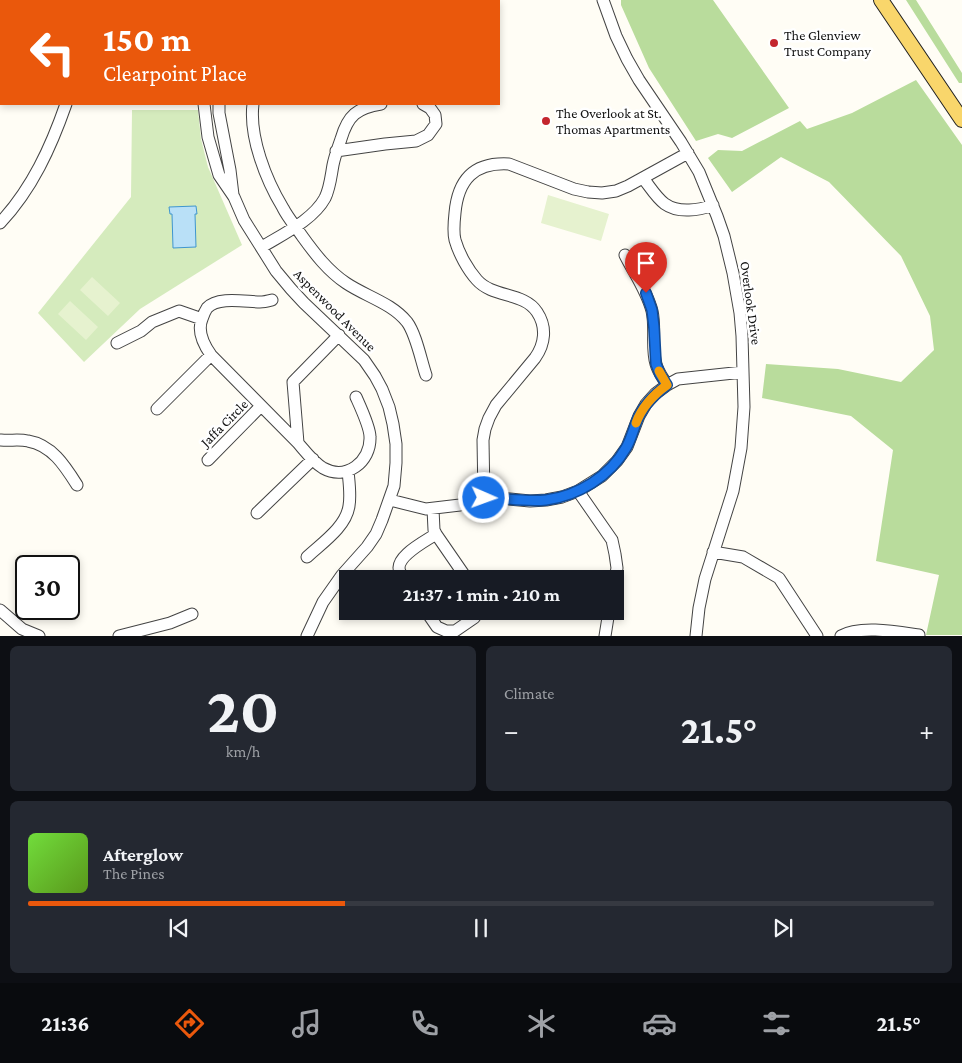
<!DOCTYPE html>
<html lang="en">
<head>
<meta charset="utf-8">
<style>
	:root { --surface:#171b24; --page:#242831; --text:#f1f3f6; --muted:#9ea1a6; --line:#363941; --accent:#ea580c }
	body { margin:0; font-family:"Crimson Pro",serif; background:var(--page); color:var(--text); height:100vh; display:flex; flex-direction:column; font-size:19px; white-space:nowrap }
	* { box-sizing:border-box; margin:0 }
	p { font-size:16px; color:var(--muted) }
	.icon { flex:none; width:28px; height:28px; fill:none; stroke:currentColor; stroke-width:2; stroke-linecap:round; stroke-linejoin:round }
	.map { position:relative; height:636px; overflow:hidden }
	.drawer { display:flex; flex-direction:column; gap:10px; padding:10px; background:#0d0f14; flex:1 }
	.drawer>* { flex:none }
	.banner { position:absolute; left:0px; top:0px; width:500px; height:105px; box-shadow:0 2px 8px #0003; background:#ea580c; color:#fff; overflow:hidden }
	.speed { position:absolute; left:15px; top:555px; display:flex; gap:10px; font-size:25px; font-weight:700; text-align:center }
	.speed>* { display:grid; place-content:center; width:65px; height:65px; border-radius:50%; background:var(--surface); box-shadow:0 2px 8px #0003; line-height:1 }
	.speed .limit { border:2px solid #111; border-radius:8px; background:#fff; color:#111 }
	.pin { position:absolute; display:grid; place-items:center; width:42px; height:42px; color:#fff; margin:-51px -21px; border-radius:50% 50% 50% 0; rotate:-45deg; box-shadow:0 0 5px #0007 }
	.pin .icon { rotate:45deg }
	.me { position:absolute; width:55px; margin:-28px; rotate:92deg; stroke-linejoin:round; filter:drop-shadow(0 0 4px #0008) }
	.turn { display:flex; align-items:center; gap:18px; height:105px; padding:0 20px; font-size:22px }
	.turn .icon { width:65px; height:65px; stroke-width:2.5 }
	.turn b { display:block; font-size:35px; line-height:42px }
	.big { font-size:38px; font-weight:700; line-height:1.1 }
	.drawer .tile { flex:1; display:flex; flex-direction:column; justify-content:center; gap:8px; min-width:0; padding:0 18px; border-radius:8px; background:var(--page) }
	.drawer .dial { align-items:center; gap:0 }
	.dial b { font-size:65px; line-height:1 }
	.song { display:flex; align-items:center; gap:15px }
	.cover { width:60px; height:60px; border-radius:8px; background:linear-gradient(135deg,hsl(100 70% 55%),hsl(90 70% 35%)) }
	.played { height:5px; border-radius:2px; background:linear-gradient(90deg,var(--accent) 35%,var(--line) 35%) }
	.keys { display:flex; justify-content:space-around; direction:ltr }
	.heat { display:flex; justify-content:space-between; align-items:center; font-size:28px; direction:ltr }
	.drawer .tiles { flex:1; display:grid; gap:10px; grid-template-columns:1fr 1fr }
	.tile:last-child { grid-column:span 2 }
	.trip { position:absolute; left:339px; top:570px; width:285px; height:50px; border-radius:0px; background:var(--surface); box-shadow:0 2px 8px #0003; font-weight:700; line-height:50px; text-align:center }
	.tab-bar { display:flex; height:80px; justify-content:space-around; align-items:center; background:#090b0e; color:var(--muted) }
	.tab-bar .icon { width:35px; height:35px }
	.tab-bar .selected { color:var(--accent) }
	.tab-bar b { font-size:22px; color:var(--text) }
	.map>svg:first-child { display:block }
</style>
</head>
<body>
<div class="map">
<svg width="962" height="636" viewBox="0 0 962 636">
	<rect width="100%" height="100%" fill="#fffdf5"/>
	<path fill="#d5ebbd" d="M 132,110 L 198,110 L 201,139 L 208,167 L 242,245 L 140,309 L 84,362 L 38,313 L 131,197 Z"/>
	<path fill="#b9dc9c" d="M 621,0 L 713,0 L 789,108 L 732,138 L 718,134 L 696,141 L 649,68 L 621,5 Z
		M 906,0 L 916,0 L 962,73 L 962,83 L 959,83 Z
		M 916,80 L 962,145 L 962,635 L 926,635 L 939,575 L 876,561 L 893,450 L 851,416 L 762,398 L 766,364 L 838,369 L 901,382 L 934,350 L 930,316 L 901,256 L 829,182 L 781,157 L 732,192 L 708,158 L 718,150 L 742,151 L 800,121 L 807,129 L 852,113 Z"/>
	<path fill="#e6f2cf" d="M 548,195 L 609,214 L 601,241 L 541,223 Z
		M 92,277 L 120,303 L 108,316 L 80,290 Z
		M 70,301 L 98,327 L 86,340 L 58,314 Z"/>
	<path fill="#b9e0f7" stroke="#3f96cf" d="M 196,206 L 197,214 L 195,214 L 196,247 L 173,248 L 172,214 L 170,214 L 169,207 Z"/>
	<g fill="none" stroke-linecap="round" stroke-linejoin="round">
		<defs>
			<path id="minor" d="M 231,0 L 231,1
				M 603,0 L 616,36 L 627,59 L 639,80 L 681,142 L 699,172 L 717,216 L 724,236 L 733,273 L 740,313 L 742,336 L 744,407 L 741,448 L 733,491 L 705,579 L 699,608 L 696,636
				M 218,1 L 218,0
				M 0,57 L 1,58
				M 204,104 L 208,137 L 219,175 L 234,197 L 244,220 L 276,271 L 291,289 L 304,303 L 364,360 L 375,376 L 382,389 L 389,407 L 393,424 L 396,444 L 396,463 L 394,486 L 382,520 L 376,534 L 367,547 L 342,575 L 323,602 L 307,636
				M 219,104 L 219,113 L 230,170 L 233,195
				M 253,104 C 249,137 266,180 283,208 C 288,218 296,227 302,236 C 315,254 328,271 346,283 C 365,296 392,303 407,322 C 416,334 421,360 426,375
				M 336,151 L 385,144 L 416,141 L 428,135 L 436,124 L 435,115 L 430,108 L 423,104
				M 643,178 C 657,196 663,211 689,210 C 698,210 705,208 713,205
				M 0,223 C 32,189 51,147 66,104
				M 262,247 C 283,234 313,220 325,198 C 330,188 331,176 333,165 C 335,155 338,148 341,139 C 348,115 357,108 381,104
				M 625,255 C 634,273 647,291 652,311 C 656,328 651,348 656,364 C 658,372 663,378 667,385
				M 272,300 C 268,301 264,302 260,302 C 246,302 218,296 207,308 C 205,311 203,316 202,319 C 197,331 204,345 211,355 L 298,443
				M 339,335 L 293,382 L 298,443 C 305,451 313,462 323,468 C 346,481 371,462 370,437 C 370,427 360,406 356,397
				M 117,343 L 141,331 L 152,322 L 179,311 L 202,319
				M 157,409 L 211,355
				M 1,440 C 10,441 19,439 28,441 C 52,445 65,466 77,485
				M 208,460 L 261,406
				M 578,491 L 612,540 L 615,554 L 617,568 L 615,579
				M 484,498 L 483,440 L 485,429 L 489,418 L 496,405 L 535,358 C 545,344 547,327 537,312 C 524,292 493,298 477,280 C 468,270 459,254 455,240 C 453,232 454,222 455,213 C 458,180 474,162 509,164 L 574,189 L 588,192 L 602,193 L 616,191 L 628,186 L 688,153
				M 390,500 L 426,509 L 460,505 L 474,499 L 489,497 L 530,501 L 546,500 L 562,497 L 578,491 L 602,476 L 617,461 L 627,447 L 639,416 L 646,404 L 655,394 L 667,385 L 678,379 L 743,372
				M 433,509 L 434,530 L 436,534
				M 257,513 L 313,459
				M 713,552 L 743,557 L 779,578 L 817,636
				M 307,557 C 322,543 346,527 349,506 C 351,495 349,482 348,471
				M 404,579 C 403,577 401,575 400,572 C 393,557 426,541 436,534 L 467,579
				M 0,610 L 22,629 L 39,636
				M 426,611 L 437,627 L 446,631 L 455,631 L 474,618 L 479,611
				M 119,636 L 170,623 L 192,614
				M 605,636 L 609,611
				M 841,636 C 860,625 898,632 919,635"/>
			<path id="major" d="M 338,0 L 347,1
				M 881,0 L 962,120
				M 480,1 L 491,0"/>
		</defs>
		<use href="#minor" stroke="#444" stroke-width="13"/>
		<use href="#major" stroke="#222" stroke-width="16"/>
		<use href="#minor" stroke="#fff" stroke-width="11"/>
		<use href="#major" stroke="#f9d66b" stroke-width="14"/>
	</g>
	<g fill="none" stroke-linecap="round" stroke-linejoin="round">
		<defs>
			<path id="route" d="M 484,498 L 489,497 C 508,499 527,502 546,500 C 578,496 610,476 626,448 C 632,438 634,426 639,416 C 645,403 655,394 667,385 L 660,374 L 656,364 L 654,327 L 652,310 L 646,293"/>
		</defs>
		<use href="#route" stroke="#114b97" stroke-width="12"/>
		<use href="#route" stroke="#1a73e8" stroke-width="9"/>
		<path stroke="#f59e0b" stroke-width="9" d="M 636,423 C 642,407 653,395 667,385 L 659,371"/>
	</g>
	<g fill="#c4262e" stroke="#fff" stroke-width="2">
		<circle cx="774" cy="43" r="5"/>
		<circle cx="546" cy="121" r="5"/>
	</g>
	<g text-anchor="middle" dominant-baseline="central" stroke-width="5" stroke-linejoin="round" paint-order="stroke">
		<g font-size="14" fill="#111" stroke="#fff" text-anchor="start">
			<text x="784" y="35">The Glenview<tspan x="784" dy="16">Trust Company</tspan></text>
			<text x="556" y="113">The Overlook at St.<tspan x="556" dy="16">Thomas Apartments</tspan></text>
		</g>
		<g font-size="14" fill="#111" stroke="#fff">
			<text transform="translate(751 303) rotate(82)">Overlook Drive</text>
			<text transform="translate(335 310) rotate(45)">Aspenwood Avenue</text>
			<text transform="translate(224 423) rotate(-45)">Jaffa Circle</text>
		</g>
	</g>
</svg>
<div class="speed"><div class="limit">30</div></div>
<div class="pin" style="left:646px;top:293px;background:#d93025"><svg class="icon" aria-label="arrive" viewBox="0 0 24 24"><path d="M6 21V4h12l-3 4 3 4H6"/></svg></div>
<svg class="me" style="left:484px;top:498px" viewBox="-20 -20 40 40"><circle r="17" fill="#1a73e8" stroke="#fff" stroke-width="3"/><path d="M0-11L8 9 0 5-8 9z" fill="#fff"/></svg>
<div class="trip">21:37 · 1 min · 210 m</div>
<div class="banner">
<div class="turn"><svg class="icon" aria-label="left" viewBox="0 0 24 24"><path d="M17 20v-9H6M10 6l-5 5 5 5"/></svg><div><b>150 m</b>Clearpoint Place</div></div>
</div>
</div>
<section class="drawer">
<div class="tiles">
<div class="tile dial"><b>20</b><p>km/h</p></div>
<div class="tile"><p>Climate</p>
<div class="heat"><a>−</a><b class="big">21.5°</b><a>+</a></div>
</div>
<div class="tile">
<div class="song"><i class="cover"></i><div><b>Afterglow</b><p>The Pines</p></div></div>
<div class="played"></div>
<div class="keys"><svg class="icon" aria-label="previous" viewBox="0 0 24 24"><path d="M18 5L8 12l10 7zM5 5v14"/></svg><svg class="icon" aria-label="pause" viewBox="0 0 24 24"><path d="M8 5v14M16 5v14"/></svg><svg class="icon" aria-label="next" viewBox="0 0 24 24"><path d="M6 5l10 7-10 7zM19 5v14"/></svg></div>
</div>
</div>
</section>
<nav class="tab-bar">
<b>21:36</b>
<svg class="icon selected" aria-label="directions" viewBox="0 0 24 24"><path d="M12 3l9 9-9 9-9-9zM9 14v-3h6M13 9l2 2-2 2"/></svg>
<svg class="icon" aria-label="music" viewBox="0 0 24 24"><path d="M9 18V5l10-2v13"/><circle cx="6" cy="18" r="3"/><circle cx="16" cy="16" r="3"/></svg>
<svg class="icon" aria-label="phone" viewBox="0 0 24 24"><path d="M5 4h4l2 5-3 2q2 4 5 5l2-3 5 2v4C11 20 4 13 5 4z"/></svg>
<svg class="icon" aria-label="climate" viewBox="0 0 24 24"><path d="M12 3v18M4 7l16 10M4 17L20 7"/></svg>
<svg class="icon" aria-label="car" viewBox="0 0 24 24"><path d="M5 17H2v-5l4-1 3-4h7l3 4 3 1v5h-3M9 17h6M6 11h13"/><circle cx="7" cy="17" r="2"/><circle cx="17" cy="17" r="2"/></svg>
<svg class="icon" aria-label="filters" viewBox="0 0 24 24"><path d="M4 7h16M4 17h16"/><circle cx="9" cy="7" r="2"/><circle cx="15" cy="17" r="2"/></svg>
<b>21.5°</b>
</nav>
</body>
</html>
